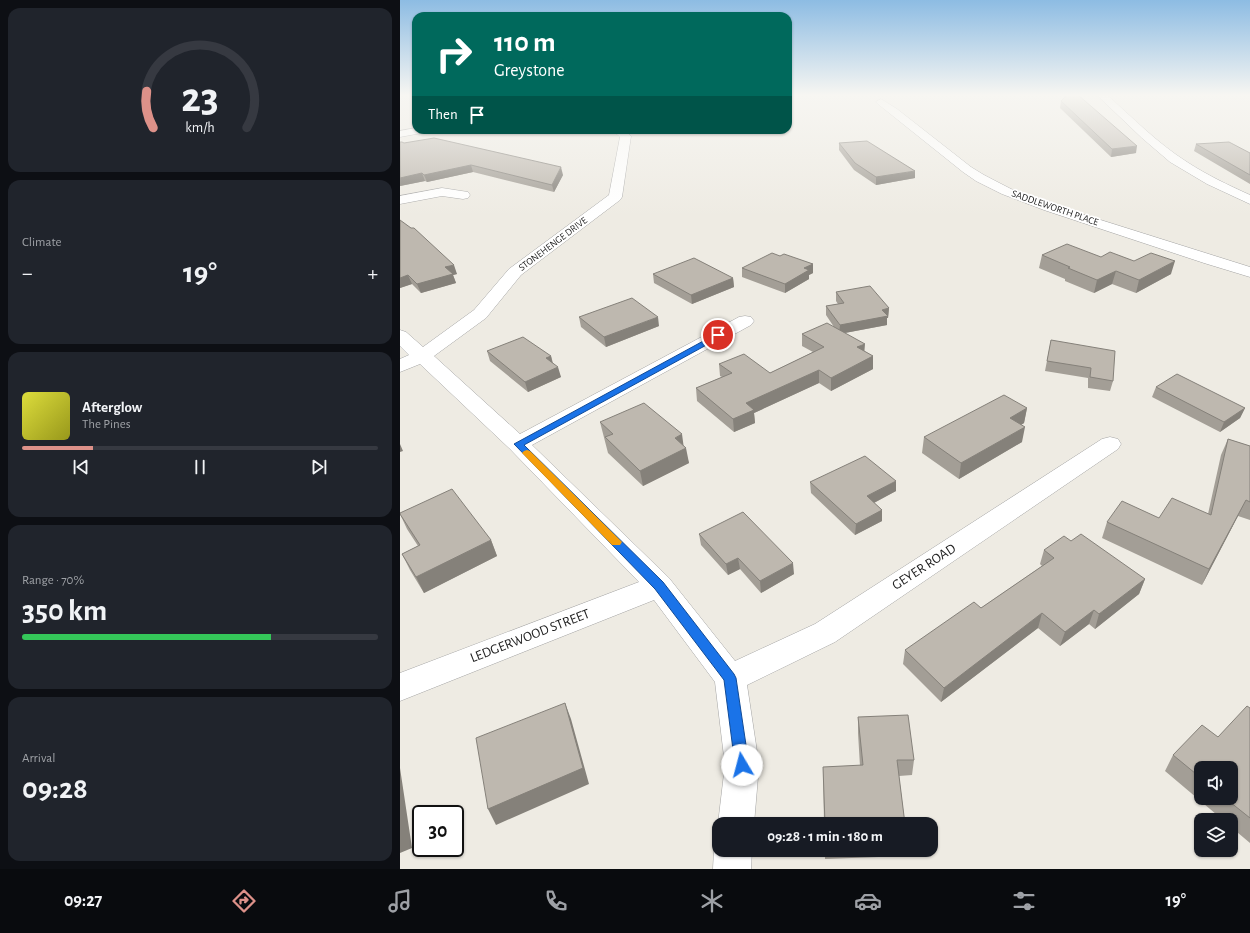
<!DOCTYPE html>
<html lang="en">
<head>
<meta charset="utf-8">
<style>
	:root { --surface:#171b24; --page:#20242c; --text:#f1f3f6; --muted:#9ea1a6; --line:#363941; --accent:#dd9189 }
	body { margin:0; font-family:"Alegreya Sans",sans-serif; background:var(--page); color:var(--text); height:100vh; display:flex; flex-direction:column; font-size:15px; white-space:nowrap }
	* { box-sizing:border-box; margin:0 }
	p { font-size:13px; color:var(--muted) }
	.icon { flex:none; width:22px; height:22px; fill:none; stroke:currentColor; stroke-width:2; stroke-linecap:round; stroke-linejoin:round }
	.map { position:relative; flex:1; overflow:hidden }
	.details { display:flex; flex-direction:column; gap:8px; padding:8px; background:#0d0f14; width:400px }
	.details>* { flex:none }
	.banner { position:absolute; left:12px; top:12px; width:380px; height:122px; border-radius:12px; box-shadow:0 1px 3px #0004; background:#00695c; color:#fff; overflow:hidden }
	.buttons { position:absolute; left:794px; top:761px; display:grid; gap:8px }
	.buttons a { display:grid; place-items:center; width:44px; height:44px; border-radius:8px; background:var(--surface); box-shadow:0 1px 3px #0004; font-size:20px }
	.speed { position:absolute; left:12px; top:805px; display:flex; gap:8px; font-size:20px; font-weight:700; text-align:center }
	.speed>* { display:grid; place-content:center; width:52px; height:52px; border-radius:50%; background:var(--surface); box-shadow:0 1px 3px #0004; line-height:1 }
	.speed .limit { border:2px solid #111; border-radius:6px; background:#fff; color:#111 }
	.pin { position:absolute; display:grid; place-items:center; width:34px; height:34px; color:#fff; margin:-17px; border:2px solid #fff; border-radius:50%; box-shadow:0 1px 4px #0007 }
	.me { position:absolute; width:44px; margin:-22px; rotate:352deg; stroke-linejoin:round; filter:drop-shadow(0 0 3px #0008) }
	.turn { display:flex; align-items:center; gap:14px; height:84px; padding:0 16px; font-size:18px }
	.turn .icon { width:52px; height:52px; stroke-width:2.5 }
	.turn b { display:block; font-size:28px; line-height:34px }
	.then { display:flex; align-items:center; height:38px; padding:0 16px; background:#0003; gap:8px; font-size:15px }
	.big { font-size:30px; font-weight:700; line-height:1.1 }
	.details .card { flex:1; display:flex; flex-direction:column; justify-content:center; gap:6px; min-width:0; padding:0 14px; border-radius:12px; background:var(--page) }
	.details .dial { align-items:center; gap:0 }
	.dial svg { height:104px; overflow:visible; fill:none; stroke:var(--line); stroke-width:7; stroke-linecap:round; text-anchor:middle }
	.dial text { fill:var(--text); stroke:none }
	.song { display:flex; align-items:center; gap:12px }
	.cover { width:48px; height:48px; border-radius:6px; background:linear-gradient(135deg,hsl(60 70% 55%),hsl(60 70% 35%)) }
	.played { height:4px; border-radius:2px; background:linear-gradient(90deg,var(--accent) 20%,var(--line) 20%) }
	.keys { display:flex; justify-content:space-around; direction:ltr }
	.heat { display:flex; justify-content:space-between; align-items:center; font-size:22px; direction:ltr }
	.charge { height:6px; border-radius:3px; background:linear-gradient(90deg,#34c759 70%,var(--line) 0) }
	.trip { position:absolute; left:312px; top:817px; width:226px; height:40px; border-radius:12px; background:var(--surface); box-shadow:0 1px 3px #0004; font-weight:700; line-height:40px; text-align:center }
	.tabs { display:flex; height:64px; justify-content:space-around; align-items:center; background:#090b0e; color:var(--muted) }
	.tabs .icon { width:28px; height:28px }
	.tabs .on { color:var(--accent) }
	.tabs b { font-size:18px; color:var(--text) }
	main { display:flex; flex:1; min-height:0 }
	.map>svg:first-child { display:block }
</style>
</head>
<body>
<main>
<section class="details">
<div class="card dial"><svg viewBox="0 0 100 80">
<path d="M14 69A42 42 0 1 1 86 69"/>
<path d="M14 69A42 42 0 0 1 9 41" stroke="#dd9189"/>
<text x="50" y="56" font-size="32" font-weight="700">23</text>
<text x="50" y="72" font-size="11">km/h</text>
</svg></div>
<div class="card"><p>Climate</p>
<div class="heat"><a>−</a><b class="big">19°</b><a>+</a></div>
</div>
<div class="card">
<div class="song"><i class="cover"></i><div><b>Afterglow</b><p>The Pines</p></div></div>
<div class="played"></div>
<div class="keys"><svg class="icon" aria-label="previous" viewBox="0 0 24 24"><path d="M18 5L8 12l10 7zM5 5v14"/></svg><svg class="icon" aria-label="pause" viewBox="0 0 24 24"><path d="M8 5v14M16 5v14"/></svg><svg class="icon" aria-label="next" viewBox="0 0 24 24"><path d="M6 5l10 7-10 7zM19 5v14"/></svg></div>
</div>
<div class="card"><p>Range · 70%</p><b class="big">350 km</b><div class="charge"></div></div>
<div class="card"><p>Arrival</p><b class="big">09:28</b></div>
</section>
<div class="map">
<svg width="850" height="869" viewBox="0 0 850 869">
	<rect width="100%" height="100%" fill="#eeebe3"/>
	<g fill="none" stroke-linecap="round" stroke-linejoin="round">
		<defs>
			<path id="minor" d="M 696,94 L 706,94 C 732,117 757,143 787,162 C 807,175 828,185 850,195 L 850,204 L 807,184 L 770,162 L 742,138 Z
				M 481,99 L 497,109 L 571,167 L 584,175 L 611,189 L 653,205 L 850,267 L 850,277 L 804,263 L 644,210 L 602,194 L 576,181 L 563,172 L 478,104 L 476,102 Z
				M 16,128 L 16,130 L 28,130 L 27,132 L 0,137 L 0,131 Z
				M 212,130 L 224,130 L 231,136 L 222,197 L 220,200 L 121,275 L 86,318 L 34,356 L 120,434 L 339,317 L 345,316 L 351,317 L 354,321 L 351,325 L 132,445 L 269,578 L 335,661 L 415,624 L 702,439 L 710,437 L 718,439 L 721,444 L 718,449 L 435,642 L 347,685 L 359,765 L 354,824 L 319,824 L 319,827 L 318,824 L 325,765 L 315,682 L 254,600 L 0,701 L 0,673 L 239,582 L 110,449 L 20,364 L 0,372 L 0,359 L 9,355 L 0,346 L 0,330 L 6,332 L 23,347 L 74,310 L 109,269 L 209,195 L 220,137 Z
				M 42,188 L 68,192 L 70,195 L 68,198 L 63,199 L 42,196 L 0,204 L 0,196 Z
				M 319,839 L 319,850 L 352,850 L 351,869 L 313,869 L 314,850 Z"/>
		</defs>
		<use href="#minor" stroke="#a4a4a4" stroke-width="1"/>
		<use href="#minor" fill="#fff" fill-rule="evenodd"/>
	</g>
	<path fill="#a39e96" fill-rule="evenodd" d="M 661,101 L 736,153 L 711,157 L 660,108 Z
		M 0,142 L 4,143 L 163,175 L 154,192 L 73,172 L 27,182 L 25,181 L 0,186 Z
		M 439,143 L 515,178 L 476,185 L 454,170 L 439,150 Z
		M 796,144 L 850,153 L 850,184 L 794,151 Z
		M 0,220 L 57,274 L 53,275 L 56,283 L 21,293 L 12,284 L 0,288 Z
		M 642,255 L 701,257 L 771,274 L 736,293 L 712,284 L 694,293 L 665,281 L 665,279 L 639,268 Z
		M 380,256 L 413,264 L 413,273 L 409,275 L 409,279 L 385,293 L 342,277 L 342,268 Z
		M 253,274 L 333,278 L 334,287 L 292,304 L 254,283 Z
		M 436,292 L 489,308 L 488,318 L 487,318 L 487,325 L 445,333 L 464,351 L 473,356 L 473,369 L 431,391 L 419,383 L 354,413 L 355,423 L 334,432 L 297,401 L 296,388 L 322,377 L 320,376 L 319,364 L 370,373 L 413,352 L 402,346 L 402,334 L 434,327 L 426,315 L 426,306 L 438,304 L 436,301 Z
		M 179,317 L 259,326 L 206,347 L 181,327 Z
		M 651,340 L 713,381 L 710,391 L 688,388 L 688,378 L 645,371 Z
		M 87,351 L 151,356 L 153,363 L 161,377 L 128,392 L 90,361 Z
		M 756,387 L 845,408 L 840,418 L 820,432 L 752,397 Z
		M 627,408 L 624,423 L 621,425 L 622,442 L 559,479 L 522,453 L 524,437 Z
		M 200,422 L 283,445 L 289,463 L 243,486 L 208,453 Z
		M 828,439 L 850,446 L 850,520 L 838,516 L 802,585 L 702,538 L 707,522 L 808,514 L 821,455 Z
		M 410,482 L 496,491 L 474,503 L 482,510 L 482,521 L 455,535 L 411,493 Z
		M 0,514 L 91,540 L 97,556 L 24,593 L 10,570 L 2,554 L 18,546 L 7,529 Z
		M 299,534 L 394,574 L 361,593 L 340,569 L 328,575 L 301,545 Z
		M 671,541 L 745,579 L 739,594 L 695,629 L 689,624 L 660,646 L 638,628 L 541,702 L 503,664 L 505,650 L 581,608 L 642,566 L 640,564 L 644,550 Z
		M 850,708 L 850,843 L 831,827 L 831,820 L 823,820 L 765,771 L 773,755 L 818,737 ZM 801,768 L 831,798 L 801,798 Z
		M 458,717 L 514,760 L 512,775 L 499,776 L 505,824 L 424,824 L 423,767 L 460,766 L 458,733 Z
		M 425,850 L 506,850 L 505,856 L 425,859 Z"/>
	<path fill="#85817a" d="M 737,146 L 736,153 L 711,157 L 712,149 Z
		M 71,165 L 73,172 L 27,182 L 24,175 Z
		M 161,167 L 163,175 L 154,192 L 152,185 Z
		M 515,171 L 515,178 L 476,185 L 476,177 Z
		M 22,173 L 25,181 L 0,186 L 0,178 Z
		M 775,261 L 771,274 L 736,293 L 739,280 Z
		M 413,264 L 413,273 L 409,275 L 409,279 L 385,293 L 385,284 L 404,268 Z
		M 54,265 L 57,274 L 53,275 L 56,283 L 21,293 L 17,284 L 45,267 Z
		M 716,271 L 712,284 L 694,293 L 697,280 Z
		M 8,275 L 12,284 L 0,288 L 0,278 Z
		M 333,278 L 334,287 L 292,304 L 291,295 Z
		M 489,308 L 488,318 L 487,318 L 487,325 L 439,334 L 440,325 L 482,310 Z
		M 258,317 L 259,326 L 206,347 L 204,337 Z
		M 465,344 L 464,356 L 457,347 Z
		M 151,356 L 153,366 L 146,358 Z
		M 473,356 L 473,369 L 431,391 L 431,378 Z
		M 158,367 L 161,377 L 128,392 L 125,382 Z
		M 419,370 L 419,383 L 354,413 L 355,423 L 334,432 L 333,419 L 346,403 Z
		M 627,408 L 624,423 L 607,433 L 610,418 Z
		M 845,408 L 840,418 L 820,432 L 824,422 Z
		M 625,427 L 622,442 L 559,479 L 561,463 Z
		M 282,434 L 284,449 L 286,448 L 289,463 L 243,486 L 240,471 L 275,438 Z
		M 0,444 L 3,451 L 0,452 Z
		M 496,481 L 496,491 L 466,507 L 467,496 Z
		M 846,500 L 838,516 L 802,585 L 809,569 Z
		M 482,510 L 482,521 L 455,535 L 456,524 Z
		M 91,540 L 97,556 L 24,593 L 16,577 Z
		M 338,558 L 340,569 L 328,575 L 326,564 Z
		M 393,563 L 394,574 L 361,593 L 360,581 Z
		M 745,579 L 739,594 L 695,629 L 699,614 Z
		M 694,610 L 689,624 L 660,646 L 665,632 Z
		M 642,613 L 638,628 L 541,702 L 544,688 Z
		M 165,703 L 171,719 L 189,784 L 96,825 L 88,809 Z
		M 0,768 L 12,848 L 0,853 Z"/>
	<path fill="#beb8af" stroke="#85817a" d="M 668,94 L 677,94 L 737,146 L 712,149 L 661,101 Z
		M 34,138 L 161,167 L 152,185 L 71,165 L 24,175 L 22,173 L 0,178 L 0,142 L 2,142 L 4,143 Z
		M 467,141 L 515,171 L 476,177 L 455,163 L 439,143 Z
		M 829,142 L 850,153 L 850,175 L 796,144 Z
		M 0,220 L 11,228 L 14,228 L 54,265 L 45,267 L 53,274 L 17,284 L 8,275 L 0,278 Z
		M 667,244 L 701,257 L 710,252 L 734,261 L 751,253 L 775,261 L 739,280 L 716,271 L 697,280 L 668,268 L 670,267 L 642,255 Z
		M 372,253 L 380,256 L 384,254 L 413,264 L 404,268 L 409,270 L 385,284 L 342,268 Z
		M 294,258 L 333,278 L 291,295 L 253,274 Z
		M 470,286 L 489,308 L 482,310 L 488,316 L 440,325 L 426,306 L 444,303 L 436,292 Z
		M 232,298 L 258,317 L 204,337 L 179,317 Z
		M 427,323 L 465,344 L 457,347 L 473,356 L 431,378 L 419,370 L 346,403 L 354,410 L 333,419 L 296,388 L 332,373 L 319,364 L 344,354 L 370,373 L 424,347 L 402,334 Z
		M 123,337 L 151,356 L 146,358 L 158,367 L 125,382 L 87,351 Z
		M 651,340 L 715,351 L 713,381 L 690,377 L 691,368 L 647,361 Z
		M 777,374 L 845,408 L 824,422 L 756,387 Z
		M 604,395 L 627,408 L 610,418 L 625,427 L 561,463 L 524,437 Z
		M 244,403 L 282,434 L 275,438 L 286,448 L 240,471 L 205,437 L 213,434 L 200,422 Z
		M 828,439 L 850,446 L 850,502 L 846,500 L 809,569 L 707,522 L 722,501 L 759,518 L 772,498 L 811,515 Z
		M 465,456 L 496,481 L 467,496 L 482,510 L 456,524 L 410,482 Z
		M 52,489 L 91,540 L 16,577 L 2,554 L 20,545 L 0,514 L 0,513 Z
		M 343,512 L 393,563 L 360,581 L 338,558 L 326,564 L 299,534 Z
		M 681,534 L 745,579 L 699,614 L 694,610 L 665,632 L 642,613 L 544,688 L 505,650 L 574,602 L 581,608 L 654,558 L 644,550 L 664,536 L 671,541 Z
		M 165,703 L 183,768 L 88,809 L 76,738 Z
		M 847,706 L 850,708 L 850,818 L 825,798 L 831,798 L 831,768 L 801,768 L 801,778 L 773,755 L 802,725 L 818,737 Z
		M 508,715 L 514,760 L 497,760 L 505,824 L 425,824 L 423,767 L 463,765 L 458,717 Z"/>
	<linearGradient id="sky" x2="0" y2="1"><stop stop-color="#8dbce3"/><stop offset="0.44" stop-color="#f7f6f2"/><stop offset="1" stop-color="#f7f6f2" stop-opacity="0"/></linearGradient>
	<rect width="850" height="216" fill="url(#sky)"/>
	<path fill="#1a73e8" stroke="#114b97" d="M 318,333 L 322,335 L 321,337 L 124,445 L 263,582 L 334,674 L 336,678 L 349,765 L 347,769 L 342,771 L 337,769 L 335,765 L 324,680 L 255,589 L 114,444 Z"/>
	<path fill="#f59e0b" d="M 127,450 L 130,451 L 220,540 L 222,542 L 220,545 L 212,545 L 124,455 L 122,453 L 124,451 Z"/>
	<g text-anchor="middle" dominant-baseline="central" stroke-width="3.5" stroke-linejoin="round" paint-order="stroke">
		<g font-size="10" fill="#1d1d1d" stroke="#fff">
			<text transform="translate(655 208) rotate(19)">SADDLEWORTH PLACE</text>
			<text transform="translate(153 244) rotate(-37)">STONEHENGE DRIVE</text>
		</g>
		<g font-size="14" fill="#1d1d1d" stroke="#fff">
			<text transform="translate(524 567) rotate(-33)">GEYER ROAD</text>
			<text transform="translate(130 636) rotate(-21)">LEDGERWOOD STREET</text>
		</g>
	</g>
</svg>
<div class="buttons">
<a><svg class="icon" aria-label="sound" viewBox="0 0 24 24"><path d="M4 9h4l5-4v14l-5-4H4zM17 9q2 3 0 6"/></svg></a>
<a><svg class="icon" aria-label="layers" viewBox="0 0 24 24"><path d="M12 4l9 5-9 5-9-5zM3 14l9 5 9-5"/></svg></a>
</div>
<div class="speed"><div class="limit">30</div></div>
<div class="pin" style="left:318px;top:335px;background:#d93025"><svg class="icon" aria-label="arrive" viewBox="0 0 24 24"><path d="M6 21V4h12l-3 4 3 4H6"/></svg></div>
<svg class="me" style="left:342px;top:765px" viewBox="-20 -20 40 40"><circle r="19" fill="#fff"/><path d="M0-13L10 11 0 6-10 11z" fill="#1a73e8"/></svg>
<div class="trip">09:28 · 1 min · 180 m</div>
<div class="banner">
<div class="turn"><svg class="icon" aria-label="right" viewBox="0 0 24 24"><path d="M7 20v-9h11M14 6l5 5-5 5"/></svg><div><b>110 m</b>Greystone</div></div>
<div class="then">Then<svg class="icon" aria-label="arrive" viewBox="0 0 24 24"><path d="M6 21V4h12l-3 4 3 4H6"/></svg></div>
</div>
</div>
</main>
<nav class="tabs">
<b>09:27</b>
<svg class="icon on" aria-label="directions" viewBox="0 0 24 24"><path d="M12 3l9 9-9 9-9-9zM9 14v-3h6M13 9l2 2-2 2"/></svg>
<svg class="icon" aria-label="music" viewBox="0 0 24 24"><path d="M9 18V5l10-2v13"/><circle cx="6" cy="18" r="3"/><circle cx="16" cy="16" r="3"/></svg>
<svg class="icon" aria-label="phone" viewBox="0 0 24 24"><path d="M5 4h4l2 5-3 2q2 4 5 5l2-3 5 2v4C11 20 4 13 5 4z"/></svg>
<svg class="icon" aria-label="climate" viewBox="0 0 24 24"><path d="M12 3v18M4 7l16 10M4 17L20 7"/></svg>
<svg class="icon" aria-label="car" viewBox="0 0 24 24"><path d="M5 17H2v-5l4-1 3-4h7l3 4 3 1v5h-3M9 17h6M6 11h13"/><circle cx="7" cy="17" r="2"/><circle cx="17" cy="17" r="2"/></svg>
<svg class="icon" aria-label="filters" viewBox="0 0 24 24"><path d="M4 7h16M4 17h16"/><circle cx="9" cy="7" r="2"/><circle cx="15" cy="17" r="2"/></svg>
<b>19°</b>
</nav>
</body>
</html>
